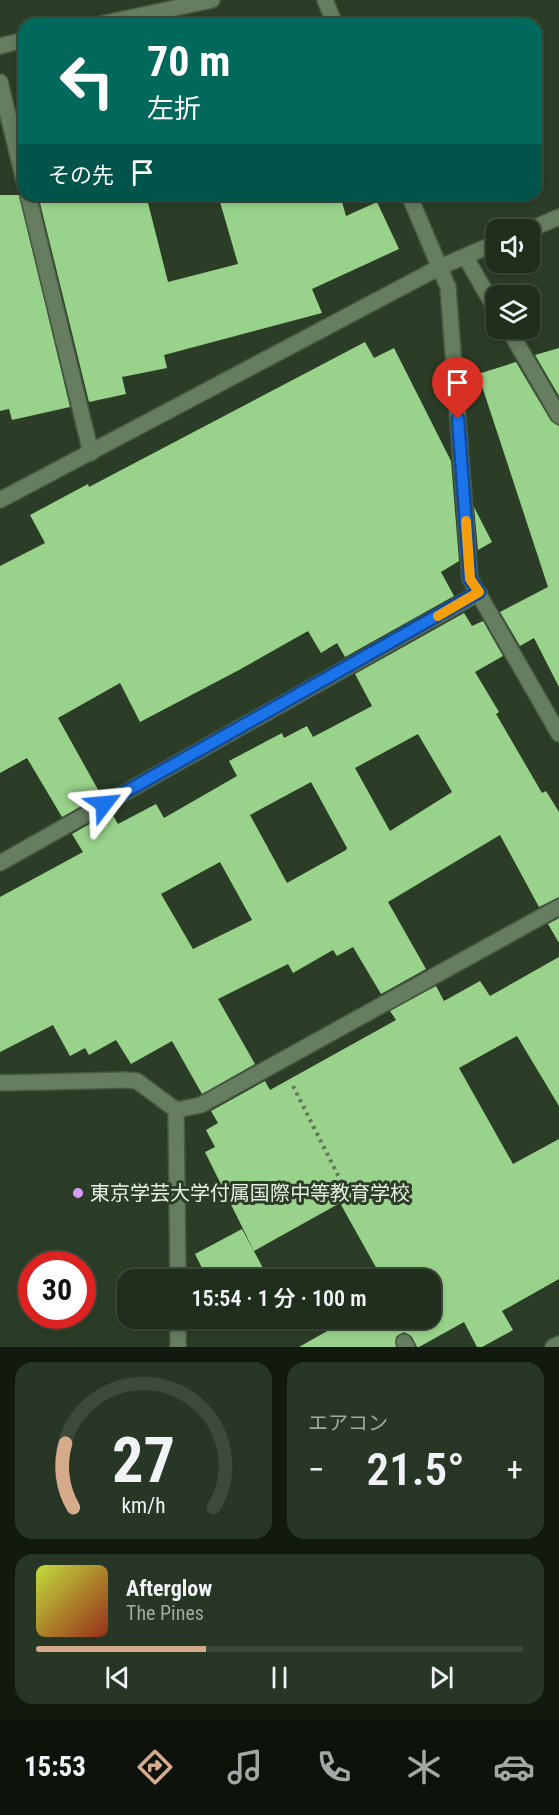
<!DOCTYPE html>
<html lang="ja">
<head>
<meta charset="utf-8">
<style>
	:root { --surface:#202e1c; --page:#283625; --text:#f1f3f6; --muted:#a2a8a3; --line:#3d4a3b; --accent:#d6ab8b }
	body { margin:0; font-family:"Roboto Condensed","Noto Sans JP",sans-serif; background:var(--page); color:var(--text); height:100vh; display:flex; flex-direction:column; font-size:22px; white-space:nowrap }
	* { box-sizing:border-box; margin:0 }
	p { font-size:20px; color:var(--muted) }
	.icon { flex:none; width:33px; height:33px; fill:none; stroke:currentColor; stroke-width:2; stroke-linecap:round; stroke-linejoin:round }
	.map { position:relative; height:1347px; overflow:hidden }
	.sheet { display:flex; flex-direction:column; gap:15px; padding:15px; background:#12190f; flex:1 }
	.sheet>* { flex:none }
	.guide { position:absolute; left:18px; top:18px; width:524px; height:183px; border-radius:18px; box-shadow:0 3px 9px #0003,0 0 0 2px var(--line); background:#00695c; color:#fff; overflow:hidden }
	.controls { position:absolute; left:486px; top:219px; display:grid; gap:12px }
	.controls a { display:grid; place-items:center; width:54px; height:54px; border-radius:12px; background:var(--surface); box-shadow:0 3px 9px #0003,0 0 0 2px var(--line); font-size:30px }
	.speed { position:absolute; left:18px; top:1251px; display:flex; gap:12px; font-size:30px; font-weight:700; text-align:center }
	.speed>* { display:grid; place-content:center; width:78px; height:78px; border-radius:50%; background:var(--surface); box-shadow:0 3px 9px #0003,0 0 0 2px var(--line); line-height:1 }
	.speed .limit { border:9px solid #d22; background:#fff; color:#111 }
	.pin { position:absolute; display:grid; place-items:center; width:51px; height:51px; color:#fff; margin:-62px -26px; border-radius:50% 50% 50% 0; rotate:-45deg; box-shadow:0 0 6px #0007 }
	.pin .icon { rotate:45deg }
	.me { position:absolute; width:66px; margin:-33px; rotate:61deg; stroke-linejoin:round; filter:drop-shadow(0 0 4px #0008) }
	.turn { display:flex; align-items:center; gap:21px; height:126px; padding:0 30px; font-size:27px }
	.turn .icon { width:78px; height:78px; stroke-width:2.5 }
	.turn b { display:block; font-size:42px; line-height:51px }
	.then { display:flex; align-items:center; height:57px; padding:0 30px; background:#0003; gap:12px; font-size:22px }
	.big { font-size:45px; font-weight:600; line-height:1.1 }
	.sheet .card { flex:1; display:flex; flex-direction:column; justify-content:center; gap:9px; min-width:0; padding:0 21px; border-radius:18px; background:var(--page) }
	.sheet .dial { align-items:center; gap:0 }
	.dial svg { height:156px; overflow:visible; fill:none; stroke:var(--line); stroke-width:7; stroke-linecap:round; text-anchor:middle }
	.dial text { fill:var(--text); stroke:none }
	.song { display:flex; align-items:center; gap:18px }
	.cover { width:72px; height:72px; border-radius:9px; background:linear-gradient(135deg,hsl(70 70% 55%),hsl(10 70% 35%)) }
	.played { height:6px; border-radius:3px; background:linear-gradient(90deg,var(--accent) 35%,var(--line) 35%) }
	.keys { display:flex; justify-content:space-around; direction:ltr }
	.heat { display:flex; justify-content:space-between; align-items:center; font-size:33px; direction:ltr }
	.sheet .tiles { flex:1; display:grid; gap:15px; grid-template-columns:1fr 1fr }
	.card:last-child { grid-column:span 2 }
	.trip { position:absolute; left:117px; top:1269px; width:324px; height:60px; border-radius:18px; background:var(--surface); box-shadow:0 3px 9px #0003,0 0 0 2px var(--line); font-weight:600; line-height:60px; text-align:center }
	.menu { display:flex; height:96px; justify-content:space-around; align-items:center; background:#0d120b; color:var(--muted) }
	.menu .icon { width:42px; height:42px }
	.menu .active { color:var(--accent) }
	.menu b { font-size:27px; color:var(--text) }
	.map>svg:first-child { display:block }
</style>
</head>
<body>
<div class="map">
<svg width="559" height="1347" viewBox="0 0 559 1347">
	<rect width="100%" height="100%" fill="#2b3d26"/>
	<path fill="#99d38b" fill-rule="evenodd" d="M 0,195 L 19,195 L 70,407 L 12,420 L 9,409 L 0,411 Z
		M 38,195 L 146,195 L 168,282 L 238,264 L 218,195 L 340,195 L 346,216 L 377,202 L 399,249 L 312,289 L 322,313 L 164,355 L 167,368 L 122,377 L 126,394 L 89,402 Z
		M 365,342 L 374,358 L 394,348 L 451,461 L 459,561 L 441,572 L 454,596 L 345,657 L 337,643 L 321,653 L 308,631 L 239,670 L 140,722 L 120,683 L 58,718 L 101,795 L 62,817 L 27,758 L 0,773 L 0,566 L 45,543 L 30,515 L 88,484 L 89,487 Z
		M 559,348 L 559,396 L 535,355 Z
		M 516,362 L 551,421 L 559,426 L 559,687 L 534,638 L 520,646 L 500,612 L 548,587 L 478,374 Z
		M 474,507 L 492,542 L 478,550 Z
		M 464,613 L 472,626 L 483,621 L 503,656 L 475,672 L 499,712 L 496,714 L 542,793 L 546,791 L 559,812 L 559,897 L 539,907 L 500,835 L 388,902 L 426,969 L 381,994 L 353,947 L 337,956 L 333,950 L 293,973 L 288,964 L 218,999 L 255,1064 L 202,1094 L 172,1041 L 131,1064 L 116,1040 L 89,1055 L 85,1048 L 70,1056 L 53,1025 L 0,1052 L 0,897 L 83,852 L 72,834 L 111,812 L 118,824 L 156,804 L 164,818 L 237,776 L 229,761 L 282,733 L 284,738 L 307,726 L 313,737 L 372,706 L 355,674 ZM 418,734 L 452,792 L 390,831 L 355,768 ZM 311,782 L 347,848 L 346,850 L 287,883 L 250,815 ZM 220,862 L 252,920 L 193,949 L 161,894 Z
		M 559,918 L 559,943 L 548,924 Z
		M 559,957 L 559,1106 L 517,1036 L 459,1068 L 513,1164 L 559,1139 L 559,1279 L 502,1311 L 513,1330 L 482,1347 L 477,1347 L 464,1322 L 419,1347 L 417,1347 L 412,1337 L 404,1332 L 396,1337 L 396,1347 L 299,1347 L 350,1318 L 430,1318 L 430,1280 L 383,1280 L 340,1203 L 254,1251 L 205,1152 L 215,1147 L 206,1130 L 218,1123 L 211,1111 L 265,1081 L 270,1090 L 396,1020 L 390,1011 L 436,986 L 444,1001 L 480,981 L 490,996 Z
		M 242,1229 L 263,1268 L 242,1280 L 208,1280 L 195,1254 Z"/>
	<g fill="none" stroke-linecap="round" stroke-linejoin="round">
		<defs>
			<path id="minor" d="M 325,0 L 335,24
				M 101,24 L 212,0
				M 0,46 L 24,40
				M 0,82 L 24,181
				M 28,195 L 91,453
				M 409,195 L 448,287 L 470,579 L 559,734
				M 529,230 L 559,217
				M 465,256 L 496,310
				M 508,328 L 559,416
				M 0,500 L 440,267 L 496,243
				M 0,863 L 479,593
				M 0,1083 L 126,1080 L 137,1081 L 176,1110 L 201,1105 L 559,907
				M 176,1110 L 178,1280
				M 178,1318 L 178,1347
				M 404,1342 L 407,1347
				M 553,1347 L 559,1344"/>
		</defs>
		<use href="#minor" stroke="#495a44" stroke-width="18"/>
		<path stroke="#63745f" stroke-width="4" stroke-dasharray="3 4.5" stroke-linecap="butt" d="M 293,1086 L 353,1205"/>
		<use href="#minor" stroke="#667d60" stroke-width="15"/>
	</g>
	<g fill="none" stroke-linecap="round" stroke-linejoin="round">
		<defs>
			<path id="route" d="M 104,804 L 479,592 L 470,579 L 458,419"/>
		</defs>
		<use href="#route" stroke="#114b97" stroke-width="15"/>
		<use href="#route" stroke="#1a73e8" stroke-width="10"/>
		<path stroke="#f59e0b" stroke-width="10" d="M 438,616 L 479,592 L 470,579 L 466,521"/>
	</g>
	<circle fill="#d79bf9" stroke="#2b3d26" stroke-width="2" cx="78" cy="1193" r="6"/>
	<g text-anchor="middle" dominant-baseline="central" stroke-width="6" stroke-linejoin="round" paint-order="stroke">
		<g font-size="20" fill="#e5f1e2" stroke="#2b3d26" text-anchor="start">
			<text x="90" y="1193">東京学芸大学付属国際中等教育学校</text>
		</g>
	</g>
</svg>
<div class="controls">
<a><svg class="icon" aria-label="sound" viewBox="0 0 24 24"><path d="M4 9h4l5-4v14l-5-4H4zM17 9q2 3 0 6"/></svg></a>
<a><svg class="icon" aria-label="layers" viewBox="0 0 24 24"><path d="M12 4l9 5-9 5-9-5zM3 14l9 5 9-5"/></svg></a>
</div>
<div class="speed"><div class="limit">30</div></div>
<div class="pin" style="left:458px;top:419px;background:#d93025"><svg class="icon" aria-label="arrive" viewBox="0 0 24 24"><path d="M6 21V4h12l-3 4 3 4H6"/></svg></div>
<svg class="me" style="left:104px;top:804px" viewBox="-20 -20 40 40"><path d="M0-17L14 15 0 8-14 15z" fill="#1a73e8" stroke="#fff" stroke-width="4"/></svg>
<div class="trip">15:54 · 1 分 · 100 m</div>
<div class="guide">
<div class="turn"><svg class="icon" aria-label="left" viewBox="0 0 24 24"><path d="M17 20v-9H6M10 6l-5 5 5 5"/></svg><div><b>70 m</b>左折</div></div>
<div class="then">その先<svg class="icon" aria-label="arrive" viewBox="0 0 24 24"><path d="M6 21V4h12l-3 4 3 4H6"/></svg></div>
</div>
</div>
<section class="sheet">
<div class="tiles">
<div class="card dial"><svg viewBox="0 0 100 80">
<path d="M14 69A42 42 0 1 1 86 69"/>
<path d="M14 69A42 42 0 0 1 10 36" stroke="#d6ab8b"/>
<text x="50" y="56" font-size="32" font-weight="700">27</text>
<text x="50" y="72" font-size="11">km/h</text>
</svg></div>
<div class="card"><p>エアコン</p>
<div class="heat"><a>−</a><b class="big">21.5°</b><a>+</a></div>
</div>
<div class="card">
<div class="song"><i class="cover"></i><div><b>Afterglow</b><p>The Pines</p></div></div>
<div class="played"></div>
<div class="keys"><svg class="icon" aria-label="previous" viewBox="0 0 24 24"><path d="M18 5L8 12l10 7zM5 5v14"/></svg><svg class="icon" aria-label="pause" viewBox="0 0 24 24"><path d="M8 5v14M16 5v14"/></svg><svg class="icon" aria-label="next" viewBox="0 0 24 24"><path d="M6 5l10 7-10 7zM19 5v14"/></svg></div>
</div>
</div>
</section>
<nav class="menu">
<b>15:53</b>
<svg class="icon active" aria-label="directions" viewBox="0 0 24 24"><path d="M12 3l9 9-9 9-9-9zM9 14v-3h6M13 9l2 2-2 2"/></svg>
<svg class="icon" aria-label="music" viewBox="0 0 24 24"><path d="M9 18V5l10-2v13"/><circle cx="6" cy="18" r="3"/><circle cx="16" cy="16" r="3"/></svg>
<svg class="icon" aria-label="phone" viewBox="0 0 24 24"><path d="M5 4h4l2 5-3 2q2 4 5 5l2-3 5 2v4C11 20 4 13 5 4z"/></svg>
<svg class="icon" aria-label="climate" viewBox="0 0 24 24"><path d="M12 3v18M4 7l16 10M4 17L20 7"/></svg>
<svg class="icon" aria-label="car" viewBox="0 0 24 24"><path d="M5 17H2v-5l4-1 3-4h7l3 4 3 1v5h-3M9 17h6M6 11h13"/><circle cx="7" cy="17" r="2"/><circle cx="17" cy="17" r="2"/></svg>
</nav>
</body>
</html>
